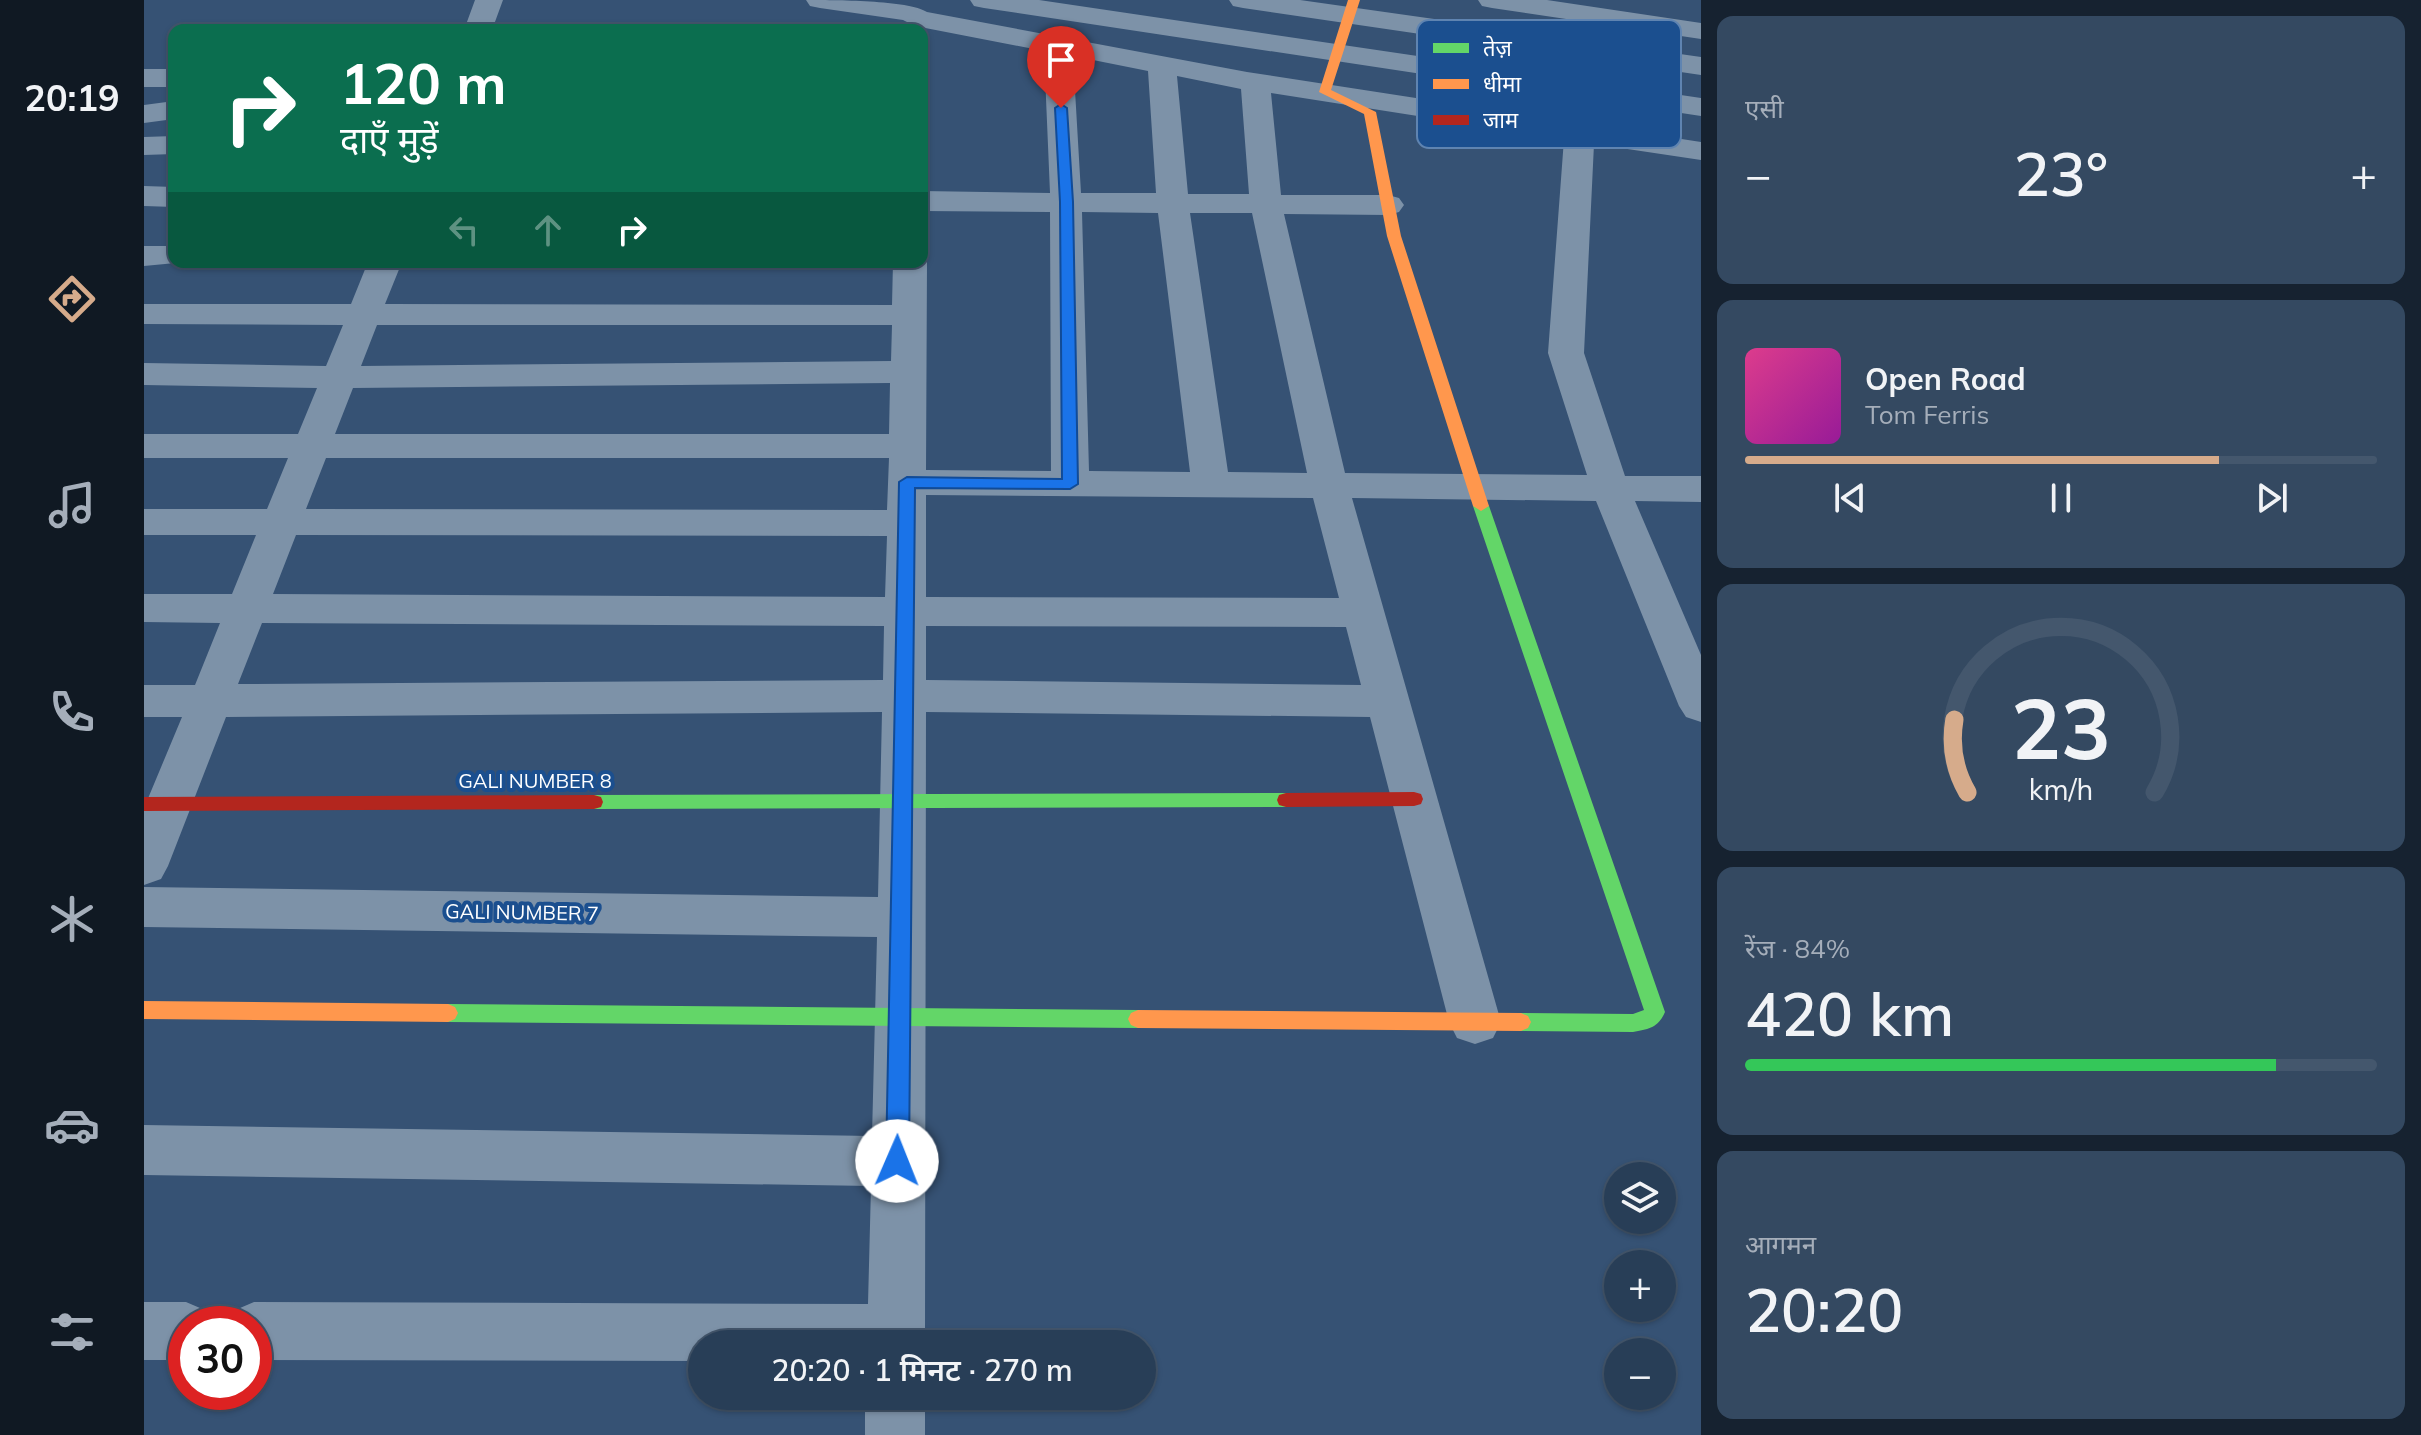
<!DOCTYPE html>
<html lang="hi">
<head>
<meta charset="utf-8">
<style>
	:root { --surface:#283e57; --page:#344961; --text:#f1f3f6; --muted:#a5aeba; --line:#44576d; --accent:#d6ab8b }
	body { margin:0; font-family:Mulish,"Noto Sans Devanagari",sans-serif; background:var(--page); color:var(--text); height:100vh; display:flex; flex-direction:column; font-size:30px; white-space:nowrap }
	* { box-sizing:border-box; margin:0 }
	p { font-size:26px; color:var(--muted) }
	.icon { flex:none; width:44px; height:44px; fill:none; stroke:currentColor; stroke-width:2; stroke-linecap:round; stroke-linejoin:round }
	.map { position:relative; flex:1; overflow:hidden }
	.panel { display:flex; flex-direction:column; gap:16px; padding:16px; background:#162230; width:720px }
	.panel>* { flex:none }
	.banner { position:absolute; left:24px; top:24px; width:760px; height:244px; border-radius:16px; box-shadow:0 2px 6px #0004,0 0 0 2px var(--line); background:#0b6e4f; color:#fff; overflow:hidden }
	.fabs { position:absolute; left:1460px; top:1162px; display:grid; gap:16px }
	.fabs a { display:grid; place-items:center; width:72px; height:72px; border-radius:50%; background:var(--surface); box-shadow:0 2px 6px #0004,0 0 0 2px var(--line); font-size:40px }
	.speed { position:absolute; left:24px; top:1306px; display:flex; gap:16px; font-size:40px; font-weight:700; text-align:center }
	.speed>* { display:grid; place-content:center; width:104px; height:104px; border-radius:50%; background:var(--surface); box-shadow:0 2px 6px #0004,0 0 0 2px var(--line); line-height:1 }
	.speed .limit { border:12px solid #d22; background:#fff; color:#111 }
	.pin { position:absolute; display:grid; place-items:center; width:68px; height:68px; color:#fff; margin:-82px -34px; border-radius:50% 50% 50% 0; rotate:-45deg; box-shadow:0 0 8px #0007 }
	.pin .icon { rotate:45deg }
	.me { position:absolute; width:88px; margin:-44px; rotate:1deg; stroke-linejoin:round; filter:drop-shadow(0 0 6px #0008) }
	.turn { display:flex; align-items:center; gap:28px; height:168px; padding:0 40px; font-size:36px }
	.turn .icon { width:104px; height:104px; stroke-width:2.5 }
	.turn b { display:block; font-size:56px; line-height:68px }
	.lanes { display:flex; align-items:center; height:76px; padding:0 40px; background:#0003; justify-content:center; gap:40px; direction:ltr }
	.lanes .off { opacity:.35 }
	.big { font-size:60px; font-weight:600; line-height:1.1 }
	.panel .widget { flex:1; display:flex; flex-direction:column; justify-content:center; gap:12px; min-width:0; padding:0 28px; border-radius:16px; background:var(--page) }
	.panel .dial { align-items:center; gap:0 }
	.dial svg { height:208px; overflow:visible; fill:none; stroke:var(--line); stroke-width:7; stroke-linecap:round; text-anchor:middle }
	.dial text { fill:var(--text); stroke:none }
	.song { display:flex; align-items:center; gap:24px }
	.cover { width:96px; height:96px; border-radius:12px; background:linear-gradient(135deg,hsl(330 70% 55%),hsl(300 70% 35%)) }
	.played { height:8px; border-radius:4px; background:linear-gradient(90deg,var(--accent) 75%,var(--line) 75%) }
	.keys { display:flex; justify-content:space-around; direction:ltr }
	.heat { display:flex; justify-content:space-between; align-items:center; font-size:44px; direction:ltr }
	.charge { height:12px; border-radius:6px; background:linear-gradient(90deg,#34c759 84%,var(--line) 0) }
	.trip { position:absolute; left:544px; top:1330px; width:468px; height:80px; border-radius:40px; background:var(--surface); box-shadow:0 2px 6px #0004,0 0 0 2px var(--line); font-weight:600; line-height:80px; text-align:center }
	main { display:flex; flex:1; min-height:0 }
	.tabs { display:flex; flex-direction:column; width:144px; justify-content:space-around; align-items:center; background:#101923; color:var(--muted) }
	.tabs .icon { width:56px; height:56px }
	.tabs .selected { color:var(--accent) }
	.tabs b { font-size:36px; color:var(--text) }
	.map>svg:first-child { display:block }
</style>
</head>
<body>
<main>
<nav class="tabs">
<b>20:19</b>
<svg class="icon selected" aria-label="directions" viewBox="0 0 24 24"><path d="M12 3l9 9-9 9-9-9zM9 14v-3h6M13 9l2 2-2 2"/></svg>
<svg class="icon" aria-label="music" viewBox="0 0 24 24"><path d="M9 18V5l10-2v13"/><circle cx="6" cy="18" r="3"/><circle cx="16" cy="16" r="3"/></svg>
<svg class="icon" aria-label="phone" viewBox="0 0 24 24"><path d="M5 4h4l2 5-3 2q2 4 5 5l2-3 5 2v4C11 20 4 13 5 4z"/></svg>
<svg class="icon" aria-label="climate" viewBox="0 0 24 24"><path d="M12 3v18M4 7l16 10M4 17L20 7"/></svg>
<svg class="icon" aria-label="car" viewBox="0 0 24 24"><path d="M5 17H2v-5l4-1 3-4h7l3 4 3 1v5h-3M9 17h6M6 11h13"/><circle cx="7" cy="17" r="2"/><circle cx="17" cy="17" r="2"/></svg>
<svg class="icon" aria-label="filters" viewBox="0 0 24 24"><path d="M4 7h16M4 17h16"/><circle cx="9" cy="7" r="2"/><circle cx="15" cy="17" r="2"/></svg>
</nav>
<div class="map">
<svg width="1557" height="1435" viewBox="0 0 1557 1435">
	<rect width="100%" height="100%" fill="#365274"/>
	<g fill="none" stroke-linecap="round" stroke-linejoin="round">
		<path fill="#7d92a8" fill-rule="evenodd" d="M 331,0 L 359,0 L 348,30 L 320,30 Z
			M 662,0 C 689,0 765,0 783,12 L 1103,72 L 1557,142 L 1557,160 L 1450,144 L 1440,353 L 1481,476 L 1557,476 L 1557,502 L 1491,501 L 1557,655 L 1557,722 L 1542,717 L 1535,706 L 1452,501 L 1208,498 L 1357,1022 L 1349,1038 L 1331,1044 L 1313,1038 L 1305,1022 L 1226,717 L 782,712 L 781,1344 L 558,1344 L 558,1361 L 110,1360 L 110,1324 L 84,1324 L 89,1311 L 110,1302 L 724,1304 L 727,1186 L 0,1175 L 0,1125 L 728,1136 L 733,937 L 0,927 L 0,887 L 734,897 L 738,712 L 82,717 L 24,866 L 17,879 L 0,885 L 0,808 L 38,717 L 0,717 L 0,685 L 51,685 L 76,623 L 0,622 L 0,594 L 88,594 L 112,535 L 0,535 L 0,509 L 123,509 L 144,458 L 0,458 L 0,434 L 154,434 L 173,388 L 0,385 L 0,363 L 182,366 L 199,325 L 0,324 L 0,304 L 207,304 L 224,262 L 258,262 L 241,304 L 748,305 L 749,262 L 778,262 L 778,255 L 783,262 L 782,470 L 907,471 L 906,212 L 778,211 L 778,191 L 906,193 L 900,51 L 771,26 L 759,20 L 676,8 L 666,6 ZM 929,56 L 1004,71 L 1012,193 L 937,193 ZM 1033,76 L 1097,89 L 1105,194 L 1044,194 ZM 1127,93 L 1420,139 L 1404,353 L 1443,475 L 1201,473 L 1140,214 L 1244,215 L 1255,212 L 1260,205 L 1255,198 L 1244,195 L 1137,195 ZM 938,212 L 1014,213 L 1046,472 L 945,471 ZM 1046,213 L 1108,213 L 1163,473 L 1084,472 ZM 233,325 L 748,325 L 747,361 L 217,366 ZM 746,383 L 745,434 L 191,434 L 209,388 ZM 182,458 L 745,458 L 743,510 L 162,509 ZM 782,495 L 1169,498 L 1195,598 L 782,597 ZM 152,535 L 743,536 L 741,597 L 129,594 ZM 118,623 L 740,626 L 739,680 L 94,684 ZM 782,626 L 1202,627 L 1217,685 L 782,680 Z
			M 826,0 L 895,0 L 1557,98 L 1557,116 L 840,8 L 830,6 Z
			M 1085,0 L 1156,0 L 1557,57 L 1557,75 L 1099,8 L 1089,6 Z
			M 1334,0 L 1403,0 L 1557,23 L 1557,39 L 1348,8 L 1338,6 Z
			M 0,69 L 30,69 L 30,87 L 0,87 Z
			M 30,101 L 30,119 L 0,123 L 0,105 Z
			M 30,136 L 30,154 L 0,155 L 0,137 Z
			M 0,186 L 30,187 L 30,207 L 0,206 Z
			M 0,246 L 30,246 L 30,262 L 42,262 L 0,266 Z
			M 0,1302 L 42,1302 L 63,1311 L 68,1324 L 42,1324 L 42,1360 L 0,1360 Z
			M 721,1396 L 781,1396 L 781,1435 L 721,1435 Z"/>
		<path fill="#63d668" fill-rule="evenodd" d="M 1337,501 L 1345,506 L 1521,1012 C 1514,1028 1505,1029 1489,1032 L 1377,1031 L 1370,1028 L 1367,1022 L 1370,1016 L 1377,1013 L 1489,1014 L 1500,1010 L 1329,506 Z
			M 1142,793 L 1149,795 L 1151,800 L 1149,805 L 1142,807 L 450,809 L 443,807 L 441,802 L 443,797 L 450,795 Z
			M 304,1004 L 994,1010 L 1001,1013 L 1004,1019 L 1001,1025 L 994,1028 L 304,1022 L 297,1019 L 294,1013 L 297,1007 Z"/>
		<path fill="#ff974d" fill-rule="evenodd" d="M 1204,0 L 1216,0 L 1187,90 L 1232,112 L 1257,236 L 1345,506 L 1337,511 L 1329,506 L 1243,236 L 1220,114 L 1175,92 Z
			M 0,1001 L 304,1004 L 311,1007 L 314,1013 L 311,1019 L 304,1022 L 0,1019 Z
			M 994,1010 L 1377,1013 L 1384,1016 L 1387,1022 L 1384,1028 L 1377,1031 L 994,1028 L 987,1025 L 984,1019 L 987,1013 Z"/>
		<path fill="#b3261e" fill-rule="evenodd" d="M 1270,792 L 1277,794 L 1279,799 L 1277,804 L 1270,806 L 1142,807 L 1135,805 L 1133,800 L 1135,795 L 1142,793 Z
			M 450,795 L 457,797 L 459,802 L 457,807 L 450,809 L 0,811 L 0,797 Z"/>
	</g>
	<path fill="#1a73e8" stroke="#114b97" stroke-width="2" d="M 917,104 L 923,108 L 929,202 L 934,484 L 926,489 L 771,488 L 765,1161 L 761,1169 L 753,1172 L 745,1169 L 742,1161 L 755,482 L 763,477 L 918,479 L 916,202 L 911,108 Z"/>
	<g text-anchor="middle" dominant-baseline="central" stroke-width="8" stroke-linejoin="round" paint-order="stroke">
		<g font-size="20" fill="#fff" stroke="#1b4f8f">
			<text x="391" y="780">GALI NUMBER 8</text>
			<text transform="translate(378 912) rotate(1)">GALI NUMBER 7</text>
		</g>
	</g>
	<rect x="1273" y="20" width="264" height="128" rx="12" fill="#1b4f8f" stroke="#5f84b1" stroke-width="2"/>
	<rect x="1289" y="43" width="36" height="10" fill="#63d668"/>
	<rect x="1289" y="79" width="36" height="10" fill="#ff974d"/>
	<rect x="1289" y="115" width="36" height="10" fill="#b3261e"/>
	<g font-size="22" fill="#fff">
		<text x="1339" y="56">तेज़</text>
		<text x="1339" y="92">धीमा</text>
		<text x="1339" y="128">जाम</text>
	</g>
</svg>
<div class="fabs">
<a><svg class="icon" aria-label="layers" viewBox="0 0 24 24"><path d="M12 4l9 5-9 5-9-5zM3 14l9 5 9-5"/></svg></a>
<a>+</a>
<a>−</a>
</div>
<div class="speed"><div class="limit">30</div></div>
<div class="pin" style="left:917px;top:108px;background:#d93025"><svg class="icon" aria-label="arrive" viewBox="0 0 24 24"><path d="M6 21V4h12l-3 4 3 4H6"/></svg></div>
<svg class="me" style="left:753px;top:1161px" viewBox="-20 -20 40 40"><circle r="19" fill="#fff"/><path d="M0-13L10 11 0 6-10 11z" fill="#1a73e8"/></svg>
<div class="trip">20:20 · 1 मिनट · 270 m</div>
<div class="banner">
<div class="turn"><svg class="icon" aria-label="right" viewBox="0 0 24 24"><path d="M7 20v-9h11M14 6l5 5-5 5"/></svg><div><b>120 m</b>दाएँ मुड़ें</div></div>
<div class="lanes"><svg class="icon off" aria-label="left" viewBox="0 0 24 24"><path d="M17 20v-9H6M10 6l-5 5 5 5"/></svg><svg class="icon off" aria-label="ahead" viewBox="0 0 24 24"><path d="M12 20V5M6 11l6-6 6 6"/></svg><svg class="icon" aria-label="right" viewBox="0 0 24 24"><path d="M7 20v-9h11M14 6l5 5-5 5"/></svg></div>
</div>
</div>
<section class="panel">
<div class="widget"><p>एसी</p>
<div class="heat"><a>−</a><b class="big">23°</b><a>+</a></div>
</div>
<div class="widget">
<div class="song"><i class="cover"></i><div><b>Open Road</b><p>Tom Ferris</p></div></div>
<div class="played"></div>
<div class="keys"><svg class="icon" aria-label="previous" viewBox="0 0 24 24"><path d="M18 5L8 12l10 7zM5 5v14"/></svg><svg class="icon" aria-label="pause" viewBox="0 0 24 24"><path d="M8 5v14M16 5v14"/></svg><svg class="icon" aria-label="next" viewBox="0 0 24 24"><path d="M6 5l10 7-10 7zM19 5v14"/></svg></div>
</div>
<div class="widget dial"><svg viewBox="0 0 100 80">
<path d="M14 69A42 42 0 1 1 86 69"/>
<path d="M14 69A42 42 0 0 1 9 41" stroke="#d6ab8b"/>
<text x="50" y="56" font-size="32" font-weight="700">23</text>
<text x="50" y="72" font-size="11">km/h</text>
</svg></div>
<div class="widget"><p>रेंज · 84%</p><b class="big">420 km</b><div class="charge"></div></div>
<div class="widget"><p>आगमन</p><b class="big">20:20</b></div>
</section>
</main>
</body>
</html>
